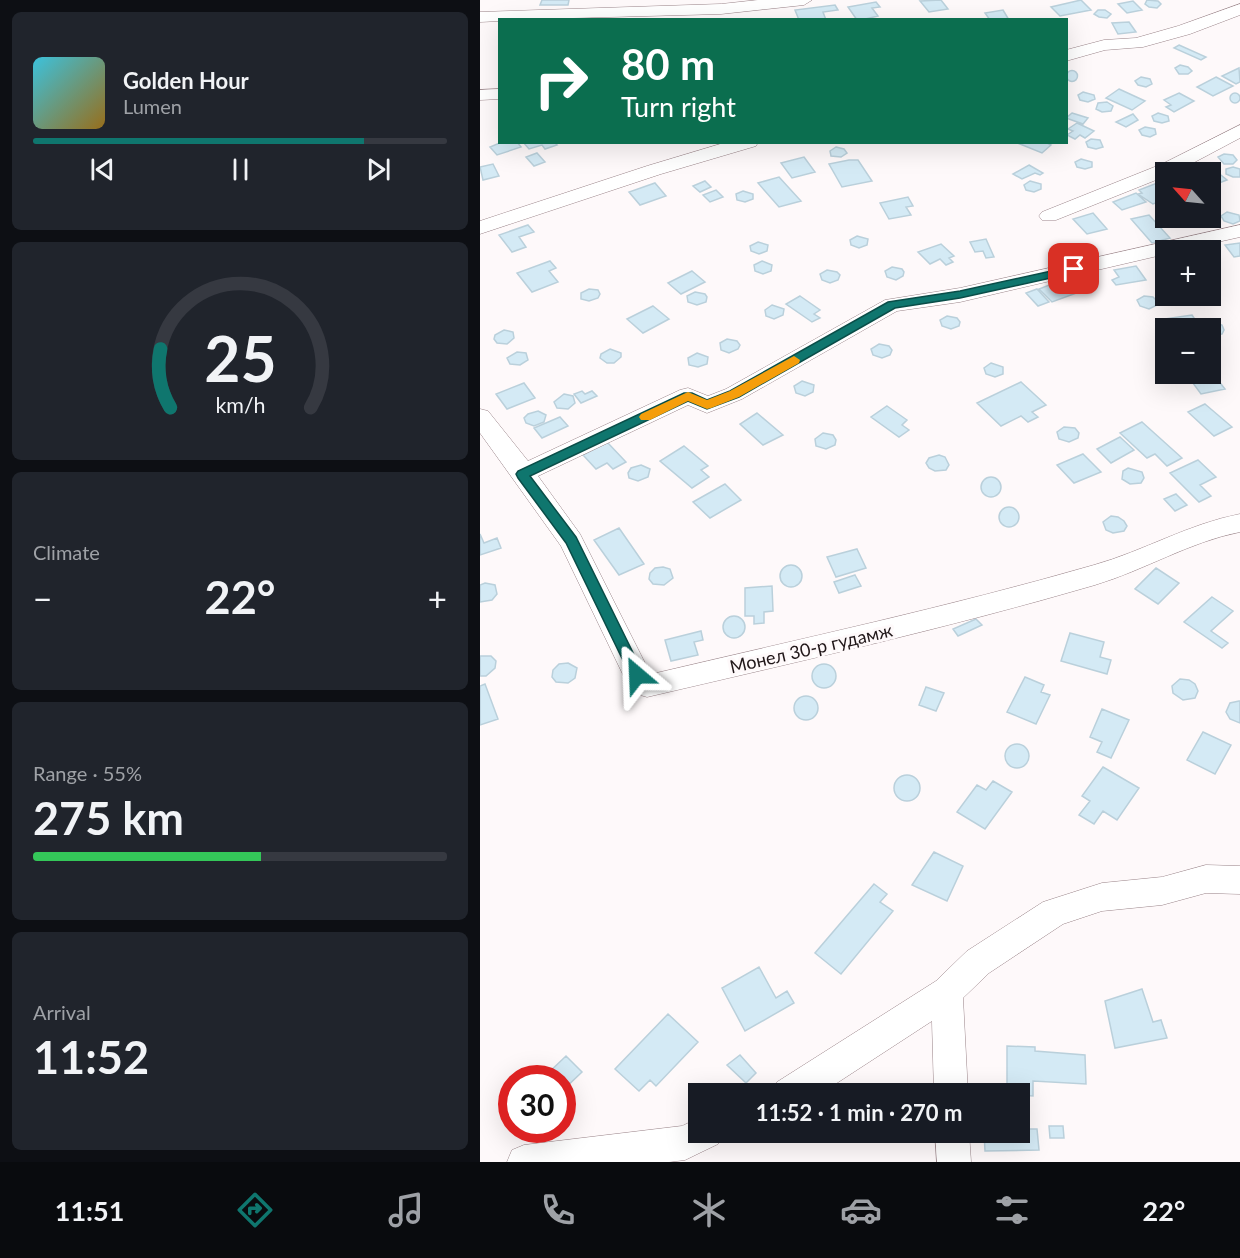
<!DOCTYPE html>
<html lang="en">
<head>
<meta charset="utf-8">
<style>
	:root { --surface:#171b24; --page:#20242c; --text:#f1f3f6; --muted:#9ea1a6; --line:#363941; --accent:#0f766e }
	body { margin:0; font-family:Lato,sans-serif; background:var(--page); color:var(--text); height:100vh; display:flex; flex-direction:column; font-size:22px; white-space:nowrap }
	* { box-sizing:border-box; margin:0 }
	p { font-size:20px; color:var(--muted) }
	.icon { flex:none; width:33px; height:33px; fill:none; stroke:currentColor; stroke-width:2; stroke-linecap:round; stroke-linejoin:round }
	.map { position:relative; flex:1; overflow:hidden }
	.panel { display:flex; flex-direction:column; gap:12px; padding:12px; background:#0d0f14; width:480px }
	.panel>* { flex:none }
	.top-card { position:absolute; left:18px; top:18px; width:570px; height:126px; border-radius:0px; box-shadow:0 6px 24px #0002; background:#0b6e4f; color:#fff; overflow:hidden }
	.needle { width:39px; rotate:297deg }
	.fabs { position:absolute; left:675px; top:162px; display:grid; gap:12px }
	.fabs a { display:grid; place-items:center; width:66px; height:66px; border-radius:0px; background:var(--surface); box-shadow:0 6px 24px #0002; font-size:30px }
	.speed { position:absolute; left:18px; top:1065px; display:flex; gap:12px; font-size:30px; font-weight:700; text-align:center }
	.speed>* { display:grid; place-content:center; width:78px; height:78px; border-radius:50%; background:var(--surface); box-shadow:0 6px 24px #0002; line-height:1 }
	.speed .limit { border:9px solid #d22; background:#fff; color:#111 }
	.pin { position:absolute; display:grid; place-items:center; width:51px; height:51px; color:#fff; margin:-26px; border-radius:12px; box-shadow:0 3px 9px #0006 }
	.me { position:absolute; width:66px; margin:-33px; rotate:334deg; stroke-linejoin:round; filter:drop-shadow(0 0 4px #0008) }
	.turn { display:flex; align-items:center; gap:21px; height:126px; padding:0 24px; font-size:27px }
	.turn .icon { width:78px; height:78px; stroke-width:2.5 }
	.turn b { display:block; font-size:42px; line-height:51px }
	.big { font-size:45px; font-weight:700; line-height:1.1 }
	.panel .tile { flex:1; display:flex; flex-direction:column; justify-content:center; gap:9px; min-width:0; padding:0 21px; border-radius:9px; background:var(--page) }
	.panel .dial { align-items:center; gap:0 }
	.dial svg { height:156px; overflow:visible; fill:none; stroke:var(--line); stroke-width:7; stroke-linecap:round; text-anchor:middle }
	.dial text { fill:var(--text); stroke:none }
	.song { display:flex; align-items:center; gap:18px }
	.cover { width:72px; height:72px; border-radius:9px; background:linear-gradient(135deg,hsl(190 70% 55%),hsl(40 70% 35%)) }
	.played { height:6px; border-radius:3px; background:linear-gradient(90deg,var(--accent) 80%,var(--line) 80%) }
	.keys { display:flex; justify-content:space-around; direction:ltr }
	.heat { display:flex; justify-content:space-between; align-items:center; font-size:33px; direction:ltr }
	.charge { height:9px; border-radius:4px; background:linear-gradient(90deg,#34c759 55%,var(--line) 0) }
	.trip { position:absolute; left:208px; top:1083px; width:342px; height:60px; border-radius:0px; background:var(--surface); box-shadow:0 6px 24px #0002; font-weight:700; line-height:60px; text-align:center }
	.menu { display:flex; height:96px; justify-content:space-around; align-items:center; background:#090b0e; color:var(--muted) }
	.menu .icon { width:42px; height:42px }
	.menu .on { color:var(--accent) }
	.menu b { font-size:27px; color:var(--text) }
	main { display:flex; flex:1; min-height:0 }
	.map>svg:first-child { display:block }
</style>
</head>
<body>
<main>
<section class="panel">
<div class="tile">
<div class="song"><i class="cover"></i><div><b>Golden Hour</b><p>Lumen</p></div></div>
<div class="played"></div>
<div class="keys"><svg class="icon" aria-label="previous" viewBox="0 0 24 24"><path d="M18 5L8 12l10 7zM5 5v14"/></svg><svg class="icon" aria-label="pause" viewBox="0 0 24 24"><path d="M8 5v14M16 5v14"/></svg><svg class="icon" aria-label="next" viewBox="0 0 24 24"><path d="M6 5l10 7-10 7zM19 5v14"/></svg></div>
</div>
<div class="tile dial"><svg viewBox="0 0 100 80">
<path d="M14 69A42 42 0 1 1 86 69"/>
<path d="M14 69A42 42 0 0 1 9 39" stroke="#0f766e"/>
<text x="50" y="56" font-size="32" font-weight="700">25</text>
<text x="50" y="72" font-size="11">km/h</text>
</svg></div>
<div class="tile"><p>Climate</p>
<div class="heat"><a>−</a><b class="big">22°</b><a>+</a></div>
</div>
<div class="tile"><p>Range · 55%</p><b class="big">275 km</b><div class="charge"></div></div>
<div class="tile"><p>Arrival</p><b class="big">11:52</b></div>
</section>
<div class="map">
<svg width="760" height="1162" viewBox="0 0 760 1162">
	<rect width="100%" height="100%" fill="#fef9fa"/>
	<path fill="#d4eaf5" stroke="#bad0db" stroke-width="1.5" d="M 62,0 L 89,0 L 88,5 L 60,5 Z
		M 461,0 L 468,9 L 449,12 L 440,1 Z
		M 601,0 L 611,10 L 580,16 L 571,7 Z
		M 667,0 L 678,1 L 681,4 L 677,8 L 669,7 L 665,4 Z
		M 653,1 L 662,10 L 647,13 L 638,4 Z
		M 396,2 L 400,7 L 392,8 L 398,16 L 381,20 L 377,20 L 368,7 Z
		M 355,5 L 358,10 L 343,12 L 346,20 L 319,20 L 315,10 Z
		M 523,10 L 529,20 L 510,20 L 505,13 Z
		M 618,10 L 625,10 L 631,14 L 627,18 L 619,17 L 614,14 Z
		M 649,22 L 656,32 L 638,34 L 632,23 Z
		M 699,45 L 726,57 L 721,60 L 694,48 Z
		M 700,65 L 708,67 L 712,71 L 708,74 L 699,74 L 695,68 Z
		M 759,68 L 760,82 L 756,84 L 742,76 Z
		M586.5 76a5.5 5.5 0 1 1 11 0a5.5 5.5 0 1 1-11 0Z
		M 661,77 L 670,79 L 672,84 L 666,87 L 658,85 L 655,81 Z
		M 736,77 L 753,86 L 733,96 L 717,87 Z
		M 639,89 L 665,101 L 652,110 L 626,98 Z
		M 603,92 L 614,95 L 615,99 L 608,102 L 600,100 L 598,95 Z
		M750 98a5 5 0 1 1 10 0a5 5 0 1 1-10 0Z
		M 699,93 L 714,101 L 694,112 L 686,107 L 691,105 L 684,100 Z
		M 627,102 L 633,106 L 631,111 L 622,112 L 616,109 L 618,103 Z
		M 592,113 L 608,118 L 603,124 L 586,118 Z
		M 678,113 L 688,116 L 689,121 L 682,123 L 674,121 L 672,116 Z
		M 653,114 L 658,120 L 646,127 L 636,122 Z
		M 597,123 L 614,131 L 605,138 L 600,135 L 595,139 L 587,135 L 593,131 L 588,129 Z
		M 665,127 L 675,129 L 676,134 L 670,137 L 662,135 L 659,130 Z
		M 611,139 L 620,140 L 623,147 L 616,149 L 608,147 L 606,142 Z
		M 22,142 L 37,142 L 41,147 L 17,155 L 10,147 Z
		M 43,142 L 74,142 L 77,145 L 65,149 L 62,145 L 49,149 Z
		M 535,142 L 565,142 L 571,145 L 562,153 Z
		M 356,147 L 364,149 L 367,153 L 361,157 L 351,156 L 350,151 Z
		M 57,153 L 65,162 L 54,166 L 46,157 Z
		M 744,154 L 753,155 L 757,160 L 753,164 L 744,164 L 738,157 Z
		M 324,157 L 335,172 L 312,178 L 301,163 Z
		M 601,159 L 612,162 L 612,167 L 605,169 L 597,167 L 595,162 Z
		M 369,160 L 378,160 L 392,181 L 362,187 L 349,164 Z
		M 13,164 L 19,176 L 3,180 L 0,167 Z
		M 549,165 L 563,173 L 560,175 L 555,173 L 542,179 L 533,174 Z
		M 731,167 L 747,180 L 731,186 L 730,172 L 715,172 Z
		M 753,167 L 760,169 L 760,177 L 753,177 L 746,174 L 746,169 Z
		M 299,177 L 321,201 L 299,207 L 278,183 Z
		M 225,181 L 231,187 L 220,192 L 213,186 Z
		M 550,181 L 561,184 L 561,189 L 554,192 L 546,190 L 544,185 Z
		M 175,183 L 186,196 L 160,205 L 149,192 Z
		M 677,183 L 686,191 L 686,199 L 673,204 L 658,194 L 662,193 L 659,190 Z
		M 236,190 L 243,197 L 230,202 L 223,195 Z
		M 263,191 L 273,194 L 273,199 L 265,202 L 257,200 L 256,194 Z
		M 656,193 L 666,202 L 642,210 L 633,202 Z
		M 428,197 L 433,206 L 426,207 L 431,215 L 409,219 L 400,203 Z
		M 747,212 L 759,215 L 760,221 L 753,224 L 744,221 L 741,216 Z
		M 613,213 L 627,229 L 607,234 L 593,219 Z
		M 669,215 L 690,238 L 672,243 L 651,219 Z
		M 48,225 L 54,232 L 39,237 L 46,247 L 32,252 L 19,235 Z
		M 377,236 L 388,239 L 387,245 L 379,248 L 371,245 L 370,240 Z
		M 506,239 L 514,257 L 506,258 L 503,251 L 495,252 L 490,242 Z
		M 278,242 L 288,245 L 287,251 L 279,254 L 271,251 L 270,246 Z
		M 760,243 L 760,256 L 754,257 L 745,245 Z
		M 461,244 L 474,256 L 469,258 L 473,262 L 466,265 L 460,259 L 450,264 L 438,252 Z
		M 70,261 L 76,268 L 69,271 L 78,282 L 52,292 L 37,273 Z
		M 282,261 L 292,265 L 291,271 L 283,274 L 275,271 L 274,265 Z
		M 656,266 L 666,280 L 636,285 L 632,280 L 639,277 L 634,270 Z
		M 412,267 L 422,269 L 424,272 L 423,276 L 416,280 L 407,277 L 405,271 Z
		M 347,270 L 357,272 L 360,275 L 358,280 L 350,283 L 342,280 L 340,274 Z
		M 212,271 L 225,282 L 201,294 L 188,283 Z
		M 587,278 L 602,291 L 572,302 L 559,289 Z
		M 109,289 L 118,290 L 120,294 L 118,298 L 109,301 L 101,299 L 101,293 Z
		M 557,289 L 569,302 L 558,306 L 546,293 Z
		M 215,292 L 225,294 L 227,297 L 226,302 L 217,305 L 208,302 L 207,296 Z
		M 320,296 L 340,310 L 334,314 L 340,318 L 332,322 L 306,304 Z
		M 664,296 L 673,297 L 677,301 L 677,305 L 669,309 L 660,306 L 657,300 Z
		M 292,305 L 304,309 L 303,315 L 294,319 L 286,316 L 285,310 Z
		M 173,306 L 189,319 L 163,333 L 147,319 Z
		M 712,315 L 718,324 L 705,326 L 706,328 L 686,328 L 685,334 L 677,320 Z
		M 467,316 L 477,318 L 480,322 L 479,326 L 471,329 L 462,326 L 460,320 Z
		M 733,322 L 742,325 L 744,330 L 742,334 L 733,335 L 730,328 L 723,328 L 724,324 Z
		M 24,330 L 33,332 L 34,338 L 27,344 L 17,343 L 14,339 L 15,335 Z
		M 247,339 L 257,341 L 260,345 L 258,349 L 249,353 L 241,350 L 240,343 Z
		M 399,344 L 409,346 L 412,350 L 410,355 L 402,358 L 393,355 L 391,349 Z
		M 130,349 L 141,353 L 141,357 L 134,363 L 127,363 L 120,358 L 121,354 Z
		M 37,352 L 46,353 L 48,360 L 40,365 L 30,364 L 27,358 Z
		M 217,353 L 228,357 L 227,364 L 218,367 L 209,365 L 208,358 Z
		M 511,363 L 523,367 L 523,374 L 515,377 L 506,374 L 504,368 Z
		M 730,370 L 745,389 L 721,394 L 707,375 L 730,374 Z
		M 322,381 L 334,385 L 333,392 L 325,396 L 316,393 L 314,386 Z
		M 541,382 L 566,405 L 552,412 L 558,417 L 548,422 L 541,416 L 521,426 L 497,403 Z
		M 44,383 L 55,398 L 27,409 L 16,394 Z
		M 102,391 L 105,394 L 112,391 L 117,396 L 101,403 L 94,394 Z
		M 84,394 L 93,396 L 95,403 L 88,409 L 77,408 L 74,402 Z
		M 725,404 L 752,427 L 734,436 L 708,412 Z
		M 407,406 L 427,420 L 422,425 L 429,430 L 419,437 L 391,417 Z
		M 58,411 L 66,415 L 64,422 L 54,426 L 46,423 L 44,418 L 48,414 Z
		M 277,413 L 303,435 L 283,445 L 260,424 Z
		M 80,417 L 88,426 L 62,438 L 54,428 Z
		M 662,422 L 702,458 L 687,466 L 675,454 L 667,458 L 640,433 Z
		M 584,427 L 595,428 L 599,433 L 598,438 L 589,442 L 579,439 L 577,432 Z
		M 343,433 L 353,435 L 356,440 L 355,445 L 346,449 L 336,446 L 335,439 Z
		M 640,437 L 654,450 L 631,463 L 617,449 Z
		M 127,442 L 146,462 L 133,469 L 127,463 L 116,469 L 103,455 Z
		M 204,446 L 228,466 L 221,470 L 229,477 L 212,488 L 180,461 Z
		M 603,454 L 621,472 L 594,483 L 577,465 Z
		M 459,455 L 465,457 L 469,465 L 466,470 L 455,471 L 449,468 L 446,463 L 449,458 Z
		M 718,460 L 736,477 L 720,485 L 731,496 L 719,502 L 690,473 Z
		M 161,465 L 170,469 L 168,477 L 158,481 L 149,478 L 148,473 L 151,468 Z
		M 648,468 L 662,472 L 664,478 L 661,483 L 650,484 L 642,479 L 643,471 Z
		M501 487a10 10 0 1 1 20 0a10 10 0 1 1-20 0Z
		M 245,484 L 261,500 L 230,518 L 213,502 Z
		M 696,494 L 707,505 L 695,511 L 684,499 Z
		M519 517a10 10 0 1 1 20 0a10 10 0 1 1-20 0Z
		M 631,516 L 638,517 L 644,521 L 647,526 L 644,531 L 633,533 L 626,530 L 623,522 Z
		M 139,528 L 164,564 L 139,575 L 114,540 Z
		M 0,534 L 4,543 L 17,538 L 21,548 L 0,555 Z
		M 377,549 L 386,568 L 356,577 L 347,557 Z
		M300 576a11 11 0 1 1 22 0a11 11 0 1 1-22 0Z
		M 183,567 L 190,569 L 193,578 L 184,585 L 173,584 L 169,579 L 170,573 L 175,568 Z
		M 676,568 L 699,583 L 678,604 L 655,589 Z
		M 375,575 L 381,586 L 359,593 L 354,582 Z
		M 5,583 L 15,585 L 17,594 L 12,600 L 0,602 L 0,585 Z
		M 292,586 L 293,611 L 284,612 L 284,623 L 274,624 L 274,616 L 265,616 L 265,588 Z
		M 732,597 L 753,611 L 731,631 L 748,643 L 742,648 L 704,622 Z
		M243 627a11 11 0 1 1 22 0a11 11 0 1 1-22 0Z
		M 496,619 L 502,625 L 478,636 L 473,629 Z
		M 221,631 L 223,640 L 214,642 L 218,655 L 191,661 L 185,640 Z
		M 590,633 L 624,642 L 620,657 L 631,660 L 627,674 L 581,661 Z
		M 0,656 L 11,656 L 16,661 L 15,668 L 6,676 L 0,676 Z
		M 88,663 L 97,668 L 95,678 L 88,683 L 76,682 L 72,677 L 73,670 L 79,664 Z
		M332 676a12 12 0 1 1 24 0a12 12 0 1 1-24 0Z
		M 545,677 L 564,685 L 561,692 L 570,695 L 556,724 L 527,712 Z
		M 700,679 L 709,680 L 715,684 L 718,691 L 715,698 L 703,700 L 693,693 L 692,686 Z
		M 5,684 L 18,719 L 0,725 L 0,686 Z
		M 446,687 L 464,693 L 456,711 L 439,705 Z
		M314 708a12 12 0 1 1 24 0a12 12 0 1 1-24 0Z
		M 759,701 L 760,701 L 760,723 L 750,719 L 746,712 L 750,703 Z
		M 622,709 L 649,720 L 631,758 L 617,752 L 622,742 L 610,737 Z
		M 723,732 L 751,745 L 735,774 L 707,760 Z
		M525 756a12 12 0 1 1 24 0a12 12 0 1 1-24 0Z
		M 623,767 L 659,788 L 637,820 L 623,811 L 614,824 L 599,815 L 610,801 L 602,796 Z
		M414 788a13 13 0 1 1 26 0a13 13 0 1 1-26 0Z
		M 513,781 L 532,792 L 505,829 L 477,812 L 497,785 L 506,790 Z
		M 454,852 L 483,866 L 467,901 L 432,885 Z
		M 394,884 L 407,894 L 400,902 L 413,911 L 361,974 L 335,953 Z
		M 279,967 L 296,998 L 307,991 L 314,1003 L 265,1031 L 242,988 Z
		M 662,989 L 673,1022 L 681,1020 L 687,1038 L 635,1048 L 625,1001 Z
		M 188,1014 L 218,1042 L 176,1086 L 170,1080 L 159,1091 L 135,1069 Z
		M 527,1046 L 555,1047 L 555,1051 L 605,1055 L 606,1084 L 553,1081 L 553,1096 L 527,1094 Z
		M 260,1055 L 276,1073 L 266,1083 L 247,1065 Z
		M 86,1056 L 102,1072 L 82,1091 L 82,1078 L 63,1078 Z
		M 569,1126 L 583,1126 L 584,1138 L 570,1138 Z
		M 540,1129 L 557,1129 L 559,1150 L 505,1151 L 504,1132 L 540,1132 Z"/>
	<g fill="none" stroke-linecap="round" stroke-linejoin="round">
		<defs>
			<path id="minor" d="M 278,0 L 332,0 L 324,5 L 241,14 L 20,20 L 20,21 L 0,22 L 0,12 L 241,4 Z
				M 760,4 L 760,15 L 710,34 L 663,47 L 625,50 L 586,61 L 586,50 L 624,40 L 656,38 L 698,26 Z
				M 20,89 L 20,99 L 0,100 L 0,90 Z
				M 760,125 L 760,138 L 696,172 L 686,172 L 686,176 L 576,220 L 562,220 L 559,216 L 562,212 L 682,164 Z
				M 247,142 L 278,142 L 276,146 L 181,174 L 0,234 L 0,221 L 167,166 Z
				M 760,225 L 760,237 L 702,250 L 686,250 L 686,254 L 480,302 L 417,311 L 262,399 L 227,413 L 208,405 L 58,476 L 100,534 L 167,667 L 172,674 C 320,639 469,607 614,565 C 664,551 708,524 760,514 L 760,532 C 709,542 665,570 615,585 C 468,628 317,662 167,697 L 157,694 L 147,683 L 81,546 L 0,433 L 0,409 L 8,411 L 48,461 L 200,390 L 208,388 L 228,396 L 246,389 L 405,300 L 480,288 Z
				M 726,865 L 760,866 L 760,894 L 726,893 L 682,905 L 622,911 L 583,924 L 509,973 L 483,998 L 488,1094 L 454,1094 L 452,1021 L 340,1094 L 292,1094 L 297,1082 L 456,981 L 487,951 L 563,902 L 622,883 L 682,877 Z
				M 219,1118 L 219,1132 L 243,1132 L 238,1144 L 205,1160 L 189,1162 L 27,1162 L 32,1150 L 44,1145 L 202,1126 Z
				M 455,1132 L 489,1132 L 491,1162 L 457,1162 Z"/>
		</defs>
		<use href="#minor" stroke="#9a8489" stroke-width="1"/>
		<use href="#minor" fill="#fff" fill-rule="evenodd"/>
	</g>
	<path fill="#0f766e" stroke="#0a4d48" stroke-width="1.5" d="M 594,266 L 598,267 L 598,272 L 480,298 L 415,308 L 259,397 L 227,409 L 208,401 L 50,476 L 96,537 L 164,675 L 162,679 L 152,679 L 86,543 L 38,478 L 36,474 L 38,471 L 204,393 L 212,393 L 227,400 L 250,391 L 408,302 L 480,291 Z"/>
	<path fill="#f59e0b" d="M 314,356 L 320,360 L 319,363 L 259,397 L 231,408 L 227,409 L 208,401 L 170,420 L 161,420 L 159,417 L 161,414 L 208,392 L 227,400 L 250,391 Z"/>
	<g text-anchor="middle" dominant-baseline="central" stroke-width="6" stroke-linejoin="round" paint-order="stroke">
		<g font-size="18" fill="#201719" stroke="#fef9fa">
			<text transform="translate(331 648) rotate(-13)">Монел 30-р гудамж</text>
		</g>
	</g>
</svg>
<div class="fabs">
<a><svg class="needle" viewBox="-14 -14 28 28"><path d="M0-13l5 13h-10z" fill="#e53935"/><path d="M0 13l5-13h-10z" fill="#9ea1a6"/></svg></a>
<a>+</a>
<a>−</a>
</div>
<div class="speed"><div class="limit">30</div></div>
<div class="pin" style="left:594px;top:269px;background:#d93025"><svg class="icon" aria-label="arrive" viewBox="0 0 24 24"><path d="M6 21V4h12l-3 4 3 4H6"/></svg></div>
<svg class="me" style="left:157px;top:675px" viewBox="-20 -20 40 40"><path d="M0-17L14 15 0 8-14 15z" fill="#0f766e" stroke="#fff" stroke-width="4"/></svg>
<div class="trip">11:52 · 1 min · 270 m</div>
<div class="top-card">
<div class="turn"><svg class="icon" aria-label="right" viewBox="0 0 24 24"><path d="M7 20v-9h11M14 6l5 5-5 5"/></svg><div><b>80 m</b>Turn right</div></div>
</div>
</div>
</main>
<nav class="menu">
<b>11:51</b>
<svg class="icon on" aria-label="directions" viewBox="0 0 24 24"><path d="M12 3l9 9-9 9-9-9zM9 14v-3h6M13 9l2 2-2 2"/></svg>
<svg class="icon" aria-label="music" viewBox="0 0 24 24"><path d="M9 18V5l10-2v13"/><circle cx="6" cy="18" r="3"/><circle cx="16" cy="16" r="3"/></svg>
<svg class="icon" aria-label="phone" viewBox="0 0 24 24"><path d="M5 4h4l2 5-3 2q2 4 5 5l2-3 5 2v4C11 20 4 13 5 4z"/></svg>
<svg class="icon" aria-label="climate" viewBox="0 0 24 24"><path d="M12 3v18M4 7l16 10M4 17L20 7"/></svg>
<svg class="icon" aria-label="car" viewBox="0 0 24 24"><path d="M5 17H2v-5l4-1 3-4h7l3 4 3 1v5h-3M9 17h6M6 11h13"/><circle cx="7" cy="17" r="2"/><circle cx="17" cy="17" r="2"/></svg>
<svg class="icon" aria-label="filters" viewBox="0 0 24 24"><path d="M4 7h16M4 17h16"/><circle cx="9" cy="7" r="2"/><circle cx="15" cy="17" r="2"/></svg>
<b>22°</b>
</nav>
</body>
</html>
